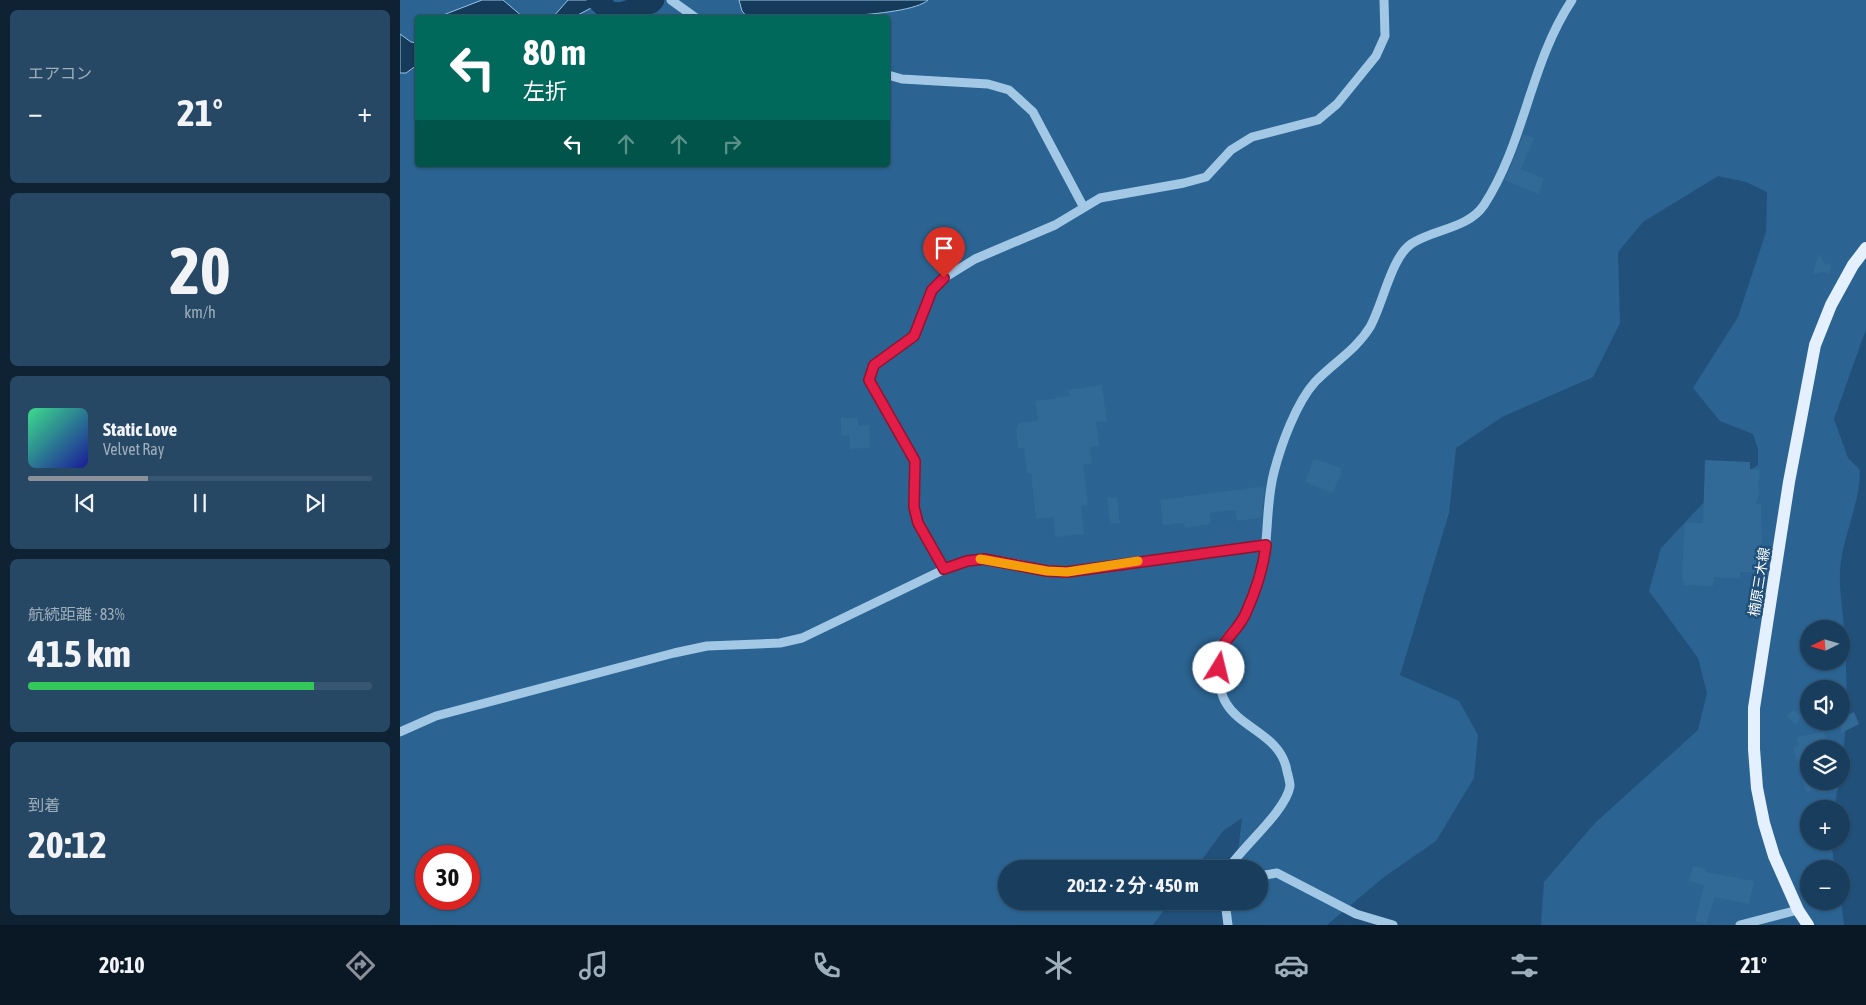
<!DOCTYPE html>
<html lang="ja">
<head>
<meta charset="utf-8">
<style>
	:root { --surface:#193d5c; --page:#264865; --text:#f1f3f6; --muted:#9faebb; --line:#375672; --accent:#8c9099 }
	body { margin:0; font-family:"Asap Condensed","Noto Sans JP",sans-serif; background:var(--page); color:var(--text); height:100vh; display:flex; flex-direction:column; font-size:19px; white-space:nowrap }
	* { box-sizing:border-box; margin:0 }
	p { font-size:16px; color:var(--muted) }
	.icon { flex:none; width:28px; height:28px; fill:none; stroke:currentColor; stroke-width:2; stroke-linecap:round; stroke-linejoin:round }
	.map { position:relative; flex:1; overflow:hidden }
	.drawer { display:flex; flex-direction:column; gap:10px; padding:10px; background:#0e2233; width:400px }
	.drawer>* { flex:none }
	.hud { position:absolute; left:15px; top:15px; width:475px; height:152px; border-radius:5px; box-shadow:0 1px 4px #0004,0 0 0 1px var(--line); background:#00695c; color:#fff; overflow:hidden }
	.needle { width:32px; rotate:265deg }
	.tools { position:absolute; left:1400px; top:620px; display:grid; gap:10px }
	.tools a { display:grid; place-items:center; width:50px; height:50px; border-radius:50%; background:var(--surface); box-shadow:0 1px 4px #0004,0 0 0 1px var(--line); font-size:25px }
	.speed { position:absolute; left:15px; top:845px; display:flex; gap:10px; font-size:25px; font-weight:700; text-align:center }
	.speed>* { display:grid; place-content:center; width:65px; height:65px; border-radius:50%; background:var(--surface); box-shadow:0 1px 4px #0004,0 0 0 1px var(--line); line-height:1 }
	.speed .limit { border:8px solid #d22; background:#fff; color:#111 }
	.pin { position:absolute; display:grid; place-items:center; width:42px; height:42px; color:#fff; margin:-51px -21px; border-radius:50% 50% 50% 0; rotate:-45deg; box-shadow:0 0 5px #0007 }
	.pin .icon { rotate:45deg }
	.me { position:absolute; width:55px; margin:-28px; rotate:9deg; stroke-linejoin:round; filter:drop-shadow(0 0 4px #0008) }
	.turn { display:flex; align-items:center; gap:18px; height:105px; padding:0 25px; font-size:22px }
	.turn .icon { width:65px; height:65px; stroke-width:2.5 }
	.turn b { display:block; font-size:35px; line-height:42px }
	.lanes { display:flex; align-items:center; height:48px; padding:0 25px; background:#0003; justify-content:center; gap:25px; direction:ltr }
	.lanes .off { opacity:.35 }
	.big { font-size:38px; font-weight:700; line-height:1.1 }
	.drawer .tile { flex:1; display:flex; flex-direction:column; justify-content:center; gap:8px; min-width:0; padding:0 18px; border-radius:8px; background:var(--page) }
	.drawer .dial { align-items:center; gap:0 }
	.dial b { font-size:65px; line-height:1 }
	.song { display:flex; align-items:center; gap:15px }
	.cover { width:60px; height:60px; border-radius:8px; background:linear-gradient(135deg,hsl(150 70% 55%),hsl(240 70% 35%)) }
	.played { height:5px; border-radius:2px; background:linear-gradient(90deg,var(--accent) 35%,var(--line) 35%) }
	.keys { display:flex; justify-content:space-around; direction:ltr }
	.heat { display:flex; justify-content:space-between; align-items:center; font-size:28px; direction:ltr }
	.charge { height:8px; border-radius:4px; background:linear-gradient(90deg,#34c759 83%,var(--line) 0) }
	.trip { position:absolute; left:598px; top:860px; width:270px; height:50px; border-radius:25px; background:var(--surface); box-shadow:0 1px 4px #0004,0 0 0 1px var(--line); font-weight:700; line-height:50px; text-align:center }
	.menu { display:flex; height:80px; justify-content:space-around; align-items:center; background:#0a1825; color:var(--muted) }
	.menu .icon { width:35px; height:35px }
	.menu .selected { color:var(--accent) }
	.menu b { font-size:22px; color:var(--text) }
	main { display:flex; flex:1; min-height:0 }
	.map>svg:first-child { display:block }
</style>
</head>
<body>
<main>
<section class="drawer">
<div class="tile"><p>エアコン</p>
<div class="heat"><a>−</a><b class="big">21°</b><a>+</a></div>
</div>
<div class="tile dial"><b>20</b><p>km/h</p></div>
<div class="tile">
<div class="song"><i class="cover"></i><div><b>Static Love</b><p>Velvet Ray</p></div></div>
<div class="played"></div>
<div class="keys"><svg class="icon" aria-label="previous" viewBox="0 0 24 24"><path d="M18 5L8 12l10 7zM5 5v14"/></svg><svg class="icon" aria-label="pause" viewBox="0 0 24 24"><path d="M8 5v14M16 5v14"/></svg><svg class="icon" aria-label="next" viewBox="0 0 24 24"><path d="M6 5l10 7-10 7zM19 5v14"/></svg></div>
</div>
<div class="tile"><p>航続距離 · 83%</p><b class="big">415 km</b><div class="charge"></div></div>
<div class="tile"><p>到着</p><b class="big">20:12</b></div>
</section>
<div class="map">
<svg width="1466" height="925" viewBox="0 0 1466 925">
	<rect width="100%" height="100%" fill="#21517a"/>
	<path fill="#2b6492" fill-rule="evenodd" d="M 0,0 L 1466,0 L 1466,329 L 1434,419 L 1448,458 L 1460,470 C 1460,505 1442,537 1440,571 C 1439,590 1443,610 1444,629 C 1447,675 1449,720 1441,766 L 1441,749 L 1409,749 L 1409,781 L 1439,781 L 1434,809 L 1409,809 L 1409,841 L 1431,841 L 1435,869 L 1409,869 L 1409,901 L 1441,901 L 1444,925 L 1141,925 L 1144,882 L 1195,823 L 1298,730 L 1307,693 L 1298,658 L 1249,591 L 1261,548 L 1304,502 L 1358,465 L 1358,449 L 1353,434 L 1320,421 L 1293,388 L 1338,317 L 1366,232 L 1367,192 L 1346,182 L 1318,176 L 1243,222 L 1218,252 L 1220,323 L 1193,377 L 1102,417 L 1056,448 L 1049,513 L 1000,675 L 1059,701 L 1078,735 L 1074,778 L 1036,841 L 984,877 L 927,925 L 829,925 L 832,901 L 859,901 L 859,869 L 836,869 L 842,818 L 823,831 L 795,869 L 606,869 L 606,901 L 771,901 L 753,925 L 0,925 ZM 18,18 L 488,18 L 488,165 L 18,165 ZM 1409,629 L 1441,629 L 1441,661 L 1409,661 ZM 1409,689 L 1441,689 L 1441,721 L 1409,721 ZM 26,856 L 69,856 L 69,899 L 26,899 Z"/>
	<path fill="#163a5a" stroke="#97c4e6" d="M 82,0 L 103,0 L 123,17 L 38,17 Z
		M 168,0 L 188,0 L 191,8 L 174,17 L 153,17 Z
		M 339,0 L 528,0 C 507,19 381,18 348,18 L 342,11 Z
		M 0,34 L 11,42 L 17,43 L 17,65 L 6,73 L 0,73 Z"/>
	<g fill="none" stroke-linecap="round" stroke-linejoin="round">
		<path stroke="#163a5a" stroke-width="21" d="M 197,0 L 210,12 L 221,13 L 251,3 L 254,0"/>
	</g>
	<path fill="#316997" d="M 1124,134 L 1134,138 L 1121,169 L 1144,179 L 1138,194 L 1105,180 Z
		M 1419,253 L 1424,263 L 1432,265 L 1429,274 L 1422,272 L 1413,274 Z
		M 702,385 L 707,421 L 696,422 L 699,446 L 690,447 L 692,464 L 683,465 L 688,505 L 681,506 L 684,534 L 655,537 L 653,517 L 636,519 L 631,473 L 627,474 L 624,448 L 618,448 L 616,429 L 618,429 L 618,423 L 638,421 L 635,401 L 669,396 L 668,390 Z
		M 441,418 L 457,418 L 458,426 L 469,425 L 470,448 L 450,449 L 449,435 L 441,436 Z
		M 914,459 L 942,468 L 940,472 L 942,473 L 932,493 L 905,482 Z
		M 1305,460 L 1350,462 L 1350,469 L 1360,470 L 1358,489 L 1360,489 L 1356,504 L 1361,504 L 1362,544 L 1360,544 L 1358,572 L 1340,572 L 1340,579 L 1314,577 L 1313,586 L 1284,585 L 1282,575 L 1285,523 L 1303,523 Z
		M 865,486 L 861,518 L 837,521 L 835,510 L 809,513 L 811,524 L 785,528 L 784,523 L 763,525 L 760,500 Z
		M 717,497 L 720,523 L 710,524 L 707,498 Z
		M 1393,709 L 1402,716 L 1396,724 L 1387,717 Z
		M 1454,712 L 1459,724 L 1441,733 L 1441,718 Z
		M 1424,732 L 1428,749 L 1409,749 L 1409,781 L 1438,781 L 1438,790 L 1419,794 L 1418,790 L 1406,792 L 1393,747 L 1399,746 L 1396,737 Z
		M 1293,866 L 1307,869 L 1306,872 L 1354,881 L 1349,904 L 1315,897 L 1306,924 L 1295,922 L 1304,885 L 1289,881 Z"/>
	<g fill="none" stroke-linecap="round" stroke-linejoin="round">
		<path stroke="#a3c8e5" stroke-width="9" d="M 271,0 L 296,18
			M 488,75 L 502,79 L 588,84 L 609,90 L 633,112 L 683,206
			M 545,569 L 518,523 L 514,507 L 515,461 L 469,380 L 474,365 L 514,336 L 532,290 L 544,278 L 575,259 L 655,225 L 700,198 L 784,183 L 806,177 L 831,150 L 852,137 L 918,120 L 937,104 L 976,56 L 985,36 L 984,0
			M 0,732 L 36,716 L 274,653 L 307,646 L 380,643 L 402,638 L 545,569 C 557,564 569,559 582,559 C 608,559 638,571 667,572 L 866,545
			M 828,869 C 843,846 886,811 890,786 C 890,782 888,775 887,771 C 881,735 841,729 826,703 C 819,692 818,670 818,657 C 819,642 835,630 843,618 C 849,609 853,595 857,585 C 871,548 864,509 874,472 C 881,445 896,403 915,382 C 933,363 956,350 970,327 C 983,304 991,258 1011,244 C 1033,229 1068,229 1084,205 C 1125,142 1130,63 1172,0
			M 859,876 L 877,873 L 956,914 L 993,925
			M 825,901 L 828,925
			M 1340,925 L 1398,910"/>
		<path stroke="#e4f0fd" stroke-width="12" d="M 1408,925 L 1398,910 L 1374,856 L 1364,823 L 1357,788 L 1354,749 L 1354,708 L 1389,482 L 1415,345 L 1431,305 L 1453,265 L 1466,248"/>
	</g>
	<g fill="none" stroke-linecap="round" stroke-linejoin="round">
		<defs>
			<path id="route" d="M 544,278 L 532,290 L 514,336 L 474,365 L 469,380 L 515,461 L 514,507 L 518,523 L 544,569 L 567,561 L 584,559 L 647,571 L 667,572 L 866,545 C 863,570 855,593 845,615 C 834,637 817,641 819,668"/>
		</defs>
		<use href="#route" stroke="#92132f" stroke-width="12"/>
		<use href="#route" stroke="#e11d48" stroke-width="9"/>
		<path stroke="#f59e0b" stroke-width="9" d="M 580,559 L 647,571 L 667,572 L 738,561"/>
	</g>
	<g text-anchor="middle" dominant-baseline="central" stroke-width="5" stroke-linejoin="round" paint-order="stroke">
		<g font-size="14" fill="#fff" stroke="#21517a">
			<text transform="translate(1359 582) rotate(-81)">楠原三木線</text>
		</g>
	</g>
</svg>
<div class="tools">
<a><svg class="needle" viewBox="-14 -14 28 28"><path d="M0-13l5 13h-10z" fill="#e53935"/><path d="M0 13l5-13h-10z" fill="#9faebb"/></svg></a>
<a><svg class="icon" aria-label="sound" viewBox="0 0 24 24"><path d="M4 9h4l5-4v14l-5-4H4zM17 9q2 3 0 6"/></svg></a>
<a><svg class="icon" aria-label="layers" viewBox="0 0 24 24"><path d="M12 4l9 5-9 5-9-5zM3 14l9 5 9-5"/></svg></a>
<a>+</a>
<a>−</a>
</div>
<div class="speed"><div class="limit">30</div></div>
<div class="pin" style="left:544px;top:278px;background:#d93025"><svg class="icon" aria-label="arrive" viewBox="0 0 24 24"><path d="M6 21V4h12l-3 4 3 4H6"/></svg></div>
<svg class="me" style="left:819px;top:668px" viewBox="-20 -20 40 40"><circle r="19" fill="#fff"/><path d="M0-13L10 11 0 6-10 11z" fill="#e11d48"/></svg>
<div class="trip">20:12 · 2 分 · 450 m</div>
<div class="hud">
<div class="turn"><svg class="icon" aria-label="left" viewBox="0 0 24 24"><path d="M17 20v-9H6M10 6l-5 5 5 5"/></svg><div><b>80 m</b>左折</div></div>
<div class="lanes"><svg class="icon" aria-label="left" viewBox="0 0 24 24"><path d="M17 20v-9H6M10 6l-5 5 5 5"/></svg><svg class="icon off" aria-label="ahead" viewBox="0 0 24 24"><path d="M12 20V5M6 11l6-6 6 6"/></svg><svg class="icon off" aria-label="ahead" viewBox="0 0 24 24"><path d="M12 20V5M6 11l6-6 6 6"/></svg><svg class="icon off" aria-label="right" viewBox="0 0 24 24"><path d="M7 20v-9h11M14 6l5 5-5 5"/></svg></div>
</div>
</div>
</main>
<nav class="menu">
<b>20:10</b>
<svg class="icon selected" aria-label="directions" viewBox="0 0 24 24"><path d="M12 3l9 9-9 9-9-9zM9 14v-3h6M13 9l2 2-2 2"/></svg>
<svg class="icon" aria-label="music" viewBox="0 0 24 24"><path d="M9 18V5l10-2v13"/><circle cx="6" cy="18" r="3"/><circle cx="16" cy="16" r="3"/></svg>
<svg class="icon" aria-label="phone" viewBox="0 0 24 24"><path d="M5 4h4l2 5-3 2q2 4 5 5l2-3 5 2v4C11 20 4 13 5 4z"/></svg>
<svg class="icon" aria-label="climate" viewBox="0 0 24 24"><path d="M12 3v18M4 7l16 10M4 17L20 7"/></svg>
<svg class="icon" aria-label="car" viewBox="0 0 24 24"><path d="M5 17H2v-5l4-1 3-4h7l3 4 3 1v5h-3M9 17h6M6 11h13"/><circle cx="7" cy="17" r="2"/><circle cx="17" cy="17" r="2"/></svg>
<svg class="icon" aria-label="filters" viewBox="0 0 24 24"><path d="M4 7h16M4 17h16"/><circle cx="9" cy="7" r="2"/><circle cx="15" cy="17" r="2"/></svg>
<b>21°</b>
</nav>
</body>
</html>
